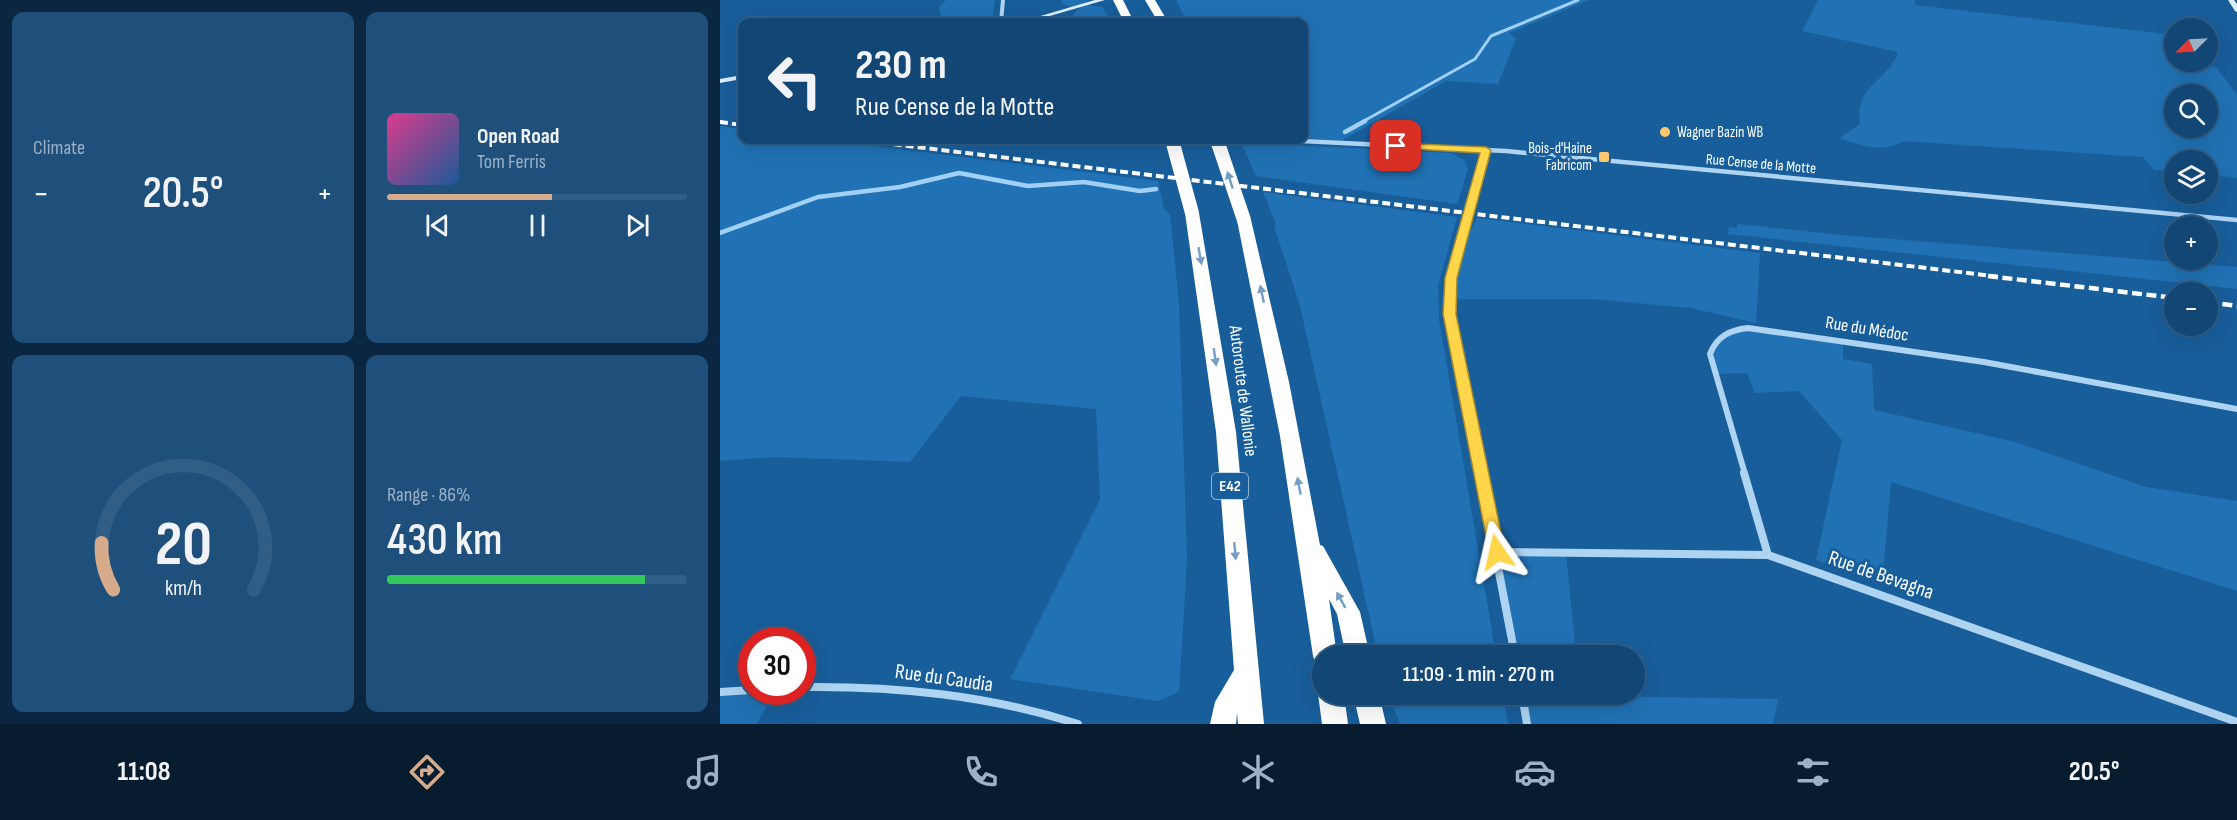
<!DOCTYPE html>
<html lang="en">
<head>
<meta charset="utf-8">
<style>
	:root { --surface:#124674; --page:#1f507c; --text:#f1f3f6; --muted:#9cb1c5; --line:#315e86; --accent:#d6ab8b }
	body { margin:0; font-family:"Sofia Sans Condensed",sans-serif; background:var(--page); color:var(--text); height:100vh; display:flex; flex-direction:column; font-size:22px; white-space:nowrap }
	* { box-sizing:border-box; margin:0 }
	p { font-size:20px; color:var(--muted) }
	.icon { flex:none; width:33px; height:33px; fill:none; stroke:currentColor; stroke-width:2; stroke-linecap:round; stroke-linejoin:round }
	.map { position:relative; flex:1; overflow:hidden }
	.drawer { display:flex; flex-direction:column; gap:12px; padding:12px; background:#0a2640; width:720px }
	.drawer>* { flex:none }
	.hud { position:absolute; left:18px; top:18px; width:570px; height:126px; border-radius:12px; box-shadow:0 6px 24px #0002,0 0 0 2px var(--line); background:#124674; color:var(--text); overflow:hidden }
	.needle { width:39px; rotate:246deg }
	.buttons { position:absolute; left:1444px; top:18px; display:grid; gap:12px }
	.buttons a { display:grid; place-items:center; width:54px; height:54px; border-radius:50%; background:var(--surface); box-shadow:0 6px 24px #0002,0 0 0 2px var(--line); font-size:30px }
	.speed { position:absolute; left:18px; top:627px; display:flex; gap:12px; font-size:30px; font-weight:700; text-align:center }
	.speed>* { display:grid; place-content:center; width:78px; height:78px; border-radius:50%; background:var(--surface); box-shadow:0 6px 24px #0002,0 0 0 2px var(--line); line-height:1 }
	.speed .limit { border:9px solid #d22; background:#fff; color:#111 }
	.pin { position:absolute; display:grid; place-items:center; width:51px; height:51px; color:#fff; margin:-26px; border-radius:12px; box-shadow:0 3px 9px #0006 }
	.me { position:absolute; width:66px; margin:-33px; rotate:349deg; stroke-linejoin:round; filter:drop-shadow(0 0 4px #0008) }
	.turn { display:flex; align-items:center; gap:21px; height:126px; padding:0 18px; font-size:27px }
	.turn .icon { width:78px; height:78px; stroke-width:2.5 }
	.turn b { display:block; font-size:42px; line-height:51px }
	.big { font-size:45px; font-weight:600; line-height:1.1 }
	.drawer .tile { flex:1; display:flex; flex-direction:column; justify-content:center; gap:9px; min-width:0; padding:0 21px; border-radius:12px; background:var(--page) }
	.drawer .dial { align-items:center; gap:0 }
	.dial svg { height:156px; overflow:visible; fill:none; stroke:var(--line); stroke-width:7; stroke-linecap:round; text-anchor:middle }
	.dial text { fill:var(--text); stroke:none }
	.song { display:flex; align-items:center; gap:18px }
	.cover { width:72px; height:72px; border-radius:9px; background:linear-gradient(135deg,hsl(330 70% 55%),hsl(210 70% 35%)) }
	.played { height:6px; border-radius:3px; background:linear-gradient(90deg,var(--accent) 55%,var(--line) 55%) }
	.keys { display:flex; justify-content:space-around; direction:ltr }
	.heat { display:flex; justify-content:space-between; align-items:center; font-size:33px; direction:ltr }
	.charge { height:9px; border-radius:4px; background:linear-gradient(90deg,#34c759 86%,var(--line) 0) }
	.drawer .tiles { flex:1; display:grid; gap:12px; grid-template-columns:repeat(2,1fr) }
	.trip { position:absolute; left:592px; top:645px; width:333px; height:60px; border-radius:30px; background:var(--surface); box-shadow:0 6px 24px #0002,0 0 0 2px var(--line); font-weight:600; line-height:60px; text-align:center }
	.dock { display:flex; height:96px; justify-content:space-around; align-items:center; background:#071c2e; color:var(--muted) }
	.dock .icon { width:42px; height:42px }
	.dock .on { color:var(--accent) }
	.dock b { font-size:27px; color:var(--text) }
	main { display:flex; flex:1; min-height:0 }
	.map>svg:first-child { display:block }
</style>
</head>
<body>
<main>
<section class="drawer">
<div class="tiles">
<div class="tile"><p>Climate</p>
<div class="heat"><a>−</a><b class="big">20.5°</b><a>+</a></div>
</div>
<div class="tile">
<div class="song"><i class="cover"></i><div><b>Open Road</b><p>Tom Ferris</p></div></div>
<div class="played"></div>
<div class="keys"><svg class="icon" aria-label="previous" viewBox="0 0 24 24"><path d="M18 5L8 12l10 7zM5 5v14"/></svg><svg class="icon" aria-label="pause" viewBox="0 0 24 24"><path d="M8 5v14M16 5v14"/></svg><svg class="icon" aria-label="next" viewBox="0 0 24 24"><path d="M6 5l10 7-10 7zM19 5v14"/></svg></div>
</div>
<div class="tile dial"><svg viewBox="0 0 100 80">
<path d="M14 69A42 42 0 1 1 86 69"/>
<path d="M14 69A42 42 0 0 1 8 45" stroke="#d6ab8b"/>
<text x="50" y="56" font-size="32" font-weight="700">20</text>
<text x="50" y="72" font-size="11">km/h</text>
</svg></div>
<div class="tile"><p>Range · 86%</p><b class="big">430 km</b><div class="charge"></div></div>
</div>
</section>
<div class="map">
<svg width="1517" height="724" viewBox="0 0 1517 724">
	<rect width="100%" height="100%" fill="#185e9b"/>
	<path fill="#2072b5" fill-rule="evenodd" d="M 226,0 L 275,0 L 272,22 L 228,22 L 221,18 L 219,7 Z
		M 342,0 L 368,0 L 365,5 L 383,7 L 391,22 L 347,22 L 361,6 L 352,8 L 342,3 Z
		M 456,0 L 869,0 L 789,33 L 796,39 L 778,84 L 726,81 L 621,141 L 584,138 L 584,22 L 467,22 Z
		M 1098,0 L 1195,0 L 1194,5 L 1455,35 L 1455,62 L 1482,62 L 1485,66 L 1496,67 L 1517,95 L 1517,178 L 1488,175 L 1488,160 L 1455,160 L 1455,172 L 1434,170 L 1423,157 L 1184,141 C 1164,153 1140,146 1120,138 L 1140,124 C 1134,84 1167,84 1178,52 L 1082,31 ZM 1455,94 L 1488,94 L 1488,128 L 1455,128 Z
		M 0,126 L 22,129 L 22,140 L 105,140 L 438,181 L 444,209 L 450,214 L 459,304 L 467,560 L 459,692 L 438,701 L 290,679 L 380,499 L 376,409 L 241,396 L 190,462 L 56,457 L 0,461 Z
		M 521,143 L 732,153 L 744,160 L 748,169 L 737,204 L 536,176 Z
		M 543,192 L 737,217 L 718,286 L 719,319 L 776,655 L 658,655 L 580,306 L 554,226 L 556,224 Z
		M 757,218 L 1040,253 L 1036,323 L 971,308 L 872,299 L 730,299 C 729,269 744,243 757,218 Z
		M 1017,224 L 1122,235 L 1517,267 L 1517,289 L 1008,234 L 1009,227 L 1017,228 Z
		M 1017,329 L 1123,340 L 1123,359 L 1152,364 L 1154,410 L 1295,442 L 1426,487 L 1517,501 L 1517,591 L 1171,482 L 1162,584 L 1096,560 L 1122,440 L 1079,391 L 1035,393 L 1027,373 L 996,374 C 988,346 989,340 1017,329 Z
		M 777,552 L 846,552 L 856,655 L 795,655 Z
		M 0,692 L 55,692 L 37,724 L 0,724 Z
		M 669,695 L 783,695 L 788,724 L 680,724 Z
		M 802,695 L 1058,699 L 1053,724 L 807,724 Z"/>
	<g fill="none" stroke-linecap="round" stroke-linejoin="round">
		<path stroke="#a1d0f4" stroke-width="3" d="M 642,122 L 755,59 L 771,36 L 858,0"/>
		<path stroke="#a1d0f4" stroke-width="4.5" d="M 625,132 L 645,121
			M 0,233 L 98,197 L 180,187 L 239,173 L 308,186 L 364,182 L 420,191 L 436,189"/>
		<path stroke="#aed4f2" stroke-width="4" d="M 281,22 L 283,0"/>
		<path stroke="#aed4f2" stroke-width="4.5" d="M 561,140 L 786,151 L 1517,220
			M 731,277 L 766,150"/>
		<path stroke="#aed4f2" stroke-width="6" d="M 732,276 L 730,314 L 760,474
			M 1025,474 L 990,354 C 997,336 1010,330 1028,328 L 1264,362 L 1517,409"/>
		<path stroke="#aed4f2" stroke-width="8" d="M 760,473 L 795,656
			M 1024,473 L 1048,555
			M 777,552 L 1048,555 L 1517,722
			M 82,687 C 177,686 267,695 358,724
			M 0,692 L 32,690
			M 802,694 L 807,724"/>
		<path fill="#ddeefc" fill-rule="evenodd" d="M 375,0 L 385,0 L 309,22 L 300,22 Z
			M 1508,0 L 1514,0 L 1517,4 L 1517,12 L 1515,11 Z
			M 22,75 L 22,79 L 0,83 L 0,79 Z"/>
		<path fill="#fff" fill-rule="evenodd" d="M 393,0 L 403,0 L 414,22 L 404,22 Z
			M 425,0 L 435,0 L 448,22 L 438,22 Z
			M 472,209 L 479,213 L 516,432 L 544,724 L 518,724 L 517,713 L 516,724 L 490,724 L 495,702 L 514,670 L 496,432 L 465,213 Z
			M 524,216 L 531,220 L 569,382 L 600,545 L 603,546 L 640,612 L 650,656 L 626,656 L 617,614 L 609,599 L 617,656 L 603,656 L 603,667 L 596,664 L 593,656 L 560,436 L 517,220 Z
			M 602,685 L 603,694 L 624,694 L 628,724 L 602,724 L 598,694 Z
			M 633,694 L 659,694 L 666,724 L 640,724 Z"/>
		<path stroke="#fff" stroke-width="3" stroke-dasharray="7 3" stroke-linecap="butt" d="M 0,122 L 3,122"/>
		<path stroke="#fff" stroke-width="4" stroke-dasharray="8 4" stroke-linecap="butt" d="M 0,122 L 22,125
			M 138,140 L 1281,277"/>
		<path stroke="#fff" stroke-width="4.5" stroke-dasharray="10 4.5" stroke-linecap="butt" d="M 1268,276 L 1455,298
			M 1488,302 L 1517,306"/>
		<path stroke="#fff" stroke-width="14" d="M 452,140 L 472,213
			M 497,140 L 524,220"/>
	</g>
	<defs><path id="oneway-solid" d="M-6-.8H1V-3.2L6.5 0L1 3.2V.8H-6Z" transform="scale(1.5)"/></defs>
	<g fill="#749ec3">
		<use href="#oneway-solid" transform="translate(510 180) rotate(-108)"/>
		<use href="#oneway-solid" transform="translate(480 256) rotate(80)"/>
		<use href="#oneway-solid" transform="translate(542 294) rotate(-102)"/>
		<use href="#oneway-solid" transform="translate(495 357) rotate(82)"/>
		<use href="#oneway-solid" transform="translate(579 486) rotate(-101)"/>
		<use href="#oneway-solid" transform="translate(515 551) rotate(85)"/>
		<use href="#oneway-solid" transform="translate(621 600) rotate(-119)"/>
	</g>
	<path fill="#ffd54a" stroke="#a68a30" stroke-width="1.5" d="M 673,143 L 766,147 L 771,150 L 737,278 L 736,314 L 785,552 L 783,557 L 777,560 L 771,557 L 769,552 L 723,314 L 725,278 L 760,153 L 676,148 L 673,148 Z"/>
	<g fill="#ffc76f" stroke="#185e9b" stroke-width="2">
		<circle cx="945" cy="132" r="6"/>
		<rect x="878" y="151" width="12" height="12" rx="3"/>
	</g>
	<g text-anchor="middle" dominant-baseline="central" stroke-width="6" stroke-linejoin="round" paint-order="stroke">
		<g font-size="15" fill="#fff" stroke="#185e9b" text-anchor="start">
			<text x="957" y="132">Wagner Bazin WB</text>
			<text x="872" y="148" text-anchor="end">Bois-d'Haine<tspan x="872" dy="17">Fabricom</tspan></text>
		</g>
		<g font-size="15" fill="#fff" stroke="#185e9b">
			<text transform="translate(1041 164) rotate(5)">Rue Cense de la Motte</text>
		</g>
		<rect fill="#185e9b" stroke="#bacfe1" stroke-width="1.5" x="492" y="473" width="36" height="26" rx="4.5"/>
		<g font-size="16" font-weight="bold" fill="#fff">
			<text x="510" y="486">E42</text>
		</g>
		<g font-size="18" fill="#fff" stroke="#185e9b">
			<text transform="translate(1147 329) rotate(9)">Rue du Médoc</text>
			<text transform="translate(523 391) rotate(83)">Autoroute de Wallonie</text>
		</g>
		<g font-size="21" fill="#fff" stroke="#185e9b">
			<text transform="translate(1161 575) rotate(19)">Rue de Bevagna</text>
			<text transform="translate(224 678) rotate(8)">Rue du Caudia</text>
		</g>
	</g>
</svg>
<div class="buttons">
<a><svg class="needle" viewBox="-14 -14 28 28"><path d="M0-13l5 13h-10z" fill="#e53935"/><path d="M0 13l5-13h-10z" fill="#9cb1c5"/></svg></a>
<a><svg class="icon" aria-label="search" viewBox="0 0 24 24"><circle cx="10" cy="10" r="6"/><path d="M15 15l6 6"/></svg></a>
<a><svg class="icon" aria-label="layers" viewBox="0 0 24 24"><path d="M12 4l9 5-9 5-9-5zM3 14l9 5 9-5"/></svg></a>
<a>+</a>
<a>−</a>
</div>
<div class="speed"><div class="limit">30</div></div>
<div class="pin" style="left:676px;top:146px;background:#d93025"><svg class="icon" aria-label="arrive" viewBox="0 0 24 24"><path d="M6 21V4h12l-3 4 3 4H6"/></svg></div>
<svg class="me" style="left:777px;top:552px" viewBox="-20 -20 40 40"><path d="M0-17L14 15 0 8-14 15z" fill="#ffd54a" stroke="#fff" stroke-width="4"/></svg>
<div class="trip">11:09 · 1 min · 270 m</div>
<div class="hud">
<div class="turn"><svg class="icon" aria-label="left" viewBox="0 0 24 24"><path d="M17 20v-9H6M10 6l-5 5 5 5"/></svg><div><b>230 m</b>Rue Cense de la Motte</div></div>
</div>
</div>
</main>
<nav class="dock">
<b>11:08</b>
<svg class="icon on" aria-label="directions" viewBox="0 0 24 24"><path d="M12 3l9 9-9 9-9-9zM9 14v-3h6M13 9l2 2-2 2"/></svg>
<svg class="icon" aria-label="music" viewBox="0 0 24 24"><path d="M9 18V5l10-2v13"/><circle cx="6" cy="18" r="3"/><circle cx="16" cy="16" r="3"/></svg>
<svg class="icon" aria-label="phone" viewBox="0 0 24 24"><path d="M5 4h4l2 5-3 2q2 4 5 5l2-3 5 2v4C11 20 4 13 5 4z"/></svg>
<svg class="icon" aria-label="climate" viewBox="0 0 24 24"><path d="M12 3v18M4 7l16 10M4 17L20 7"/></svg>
<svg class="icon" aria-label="car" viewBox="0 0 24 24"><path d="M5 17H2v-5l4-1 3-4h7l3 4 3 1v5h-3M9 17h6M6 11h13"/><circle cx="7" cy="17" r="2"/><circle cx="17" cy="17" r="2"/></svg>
<svg class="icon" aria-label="filters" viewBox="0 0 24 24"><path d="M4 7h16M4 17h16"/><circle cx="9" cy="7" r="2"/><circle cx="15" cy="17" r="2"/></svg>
<b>20.5°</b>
</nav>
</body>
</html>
